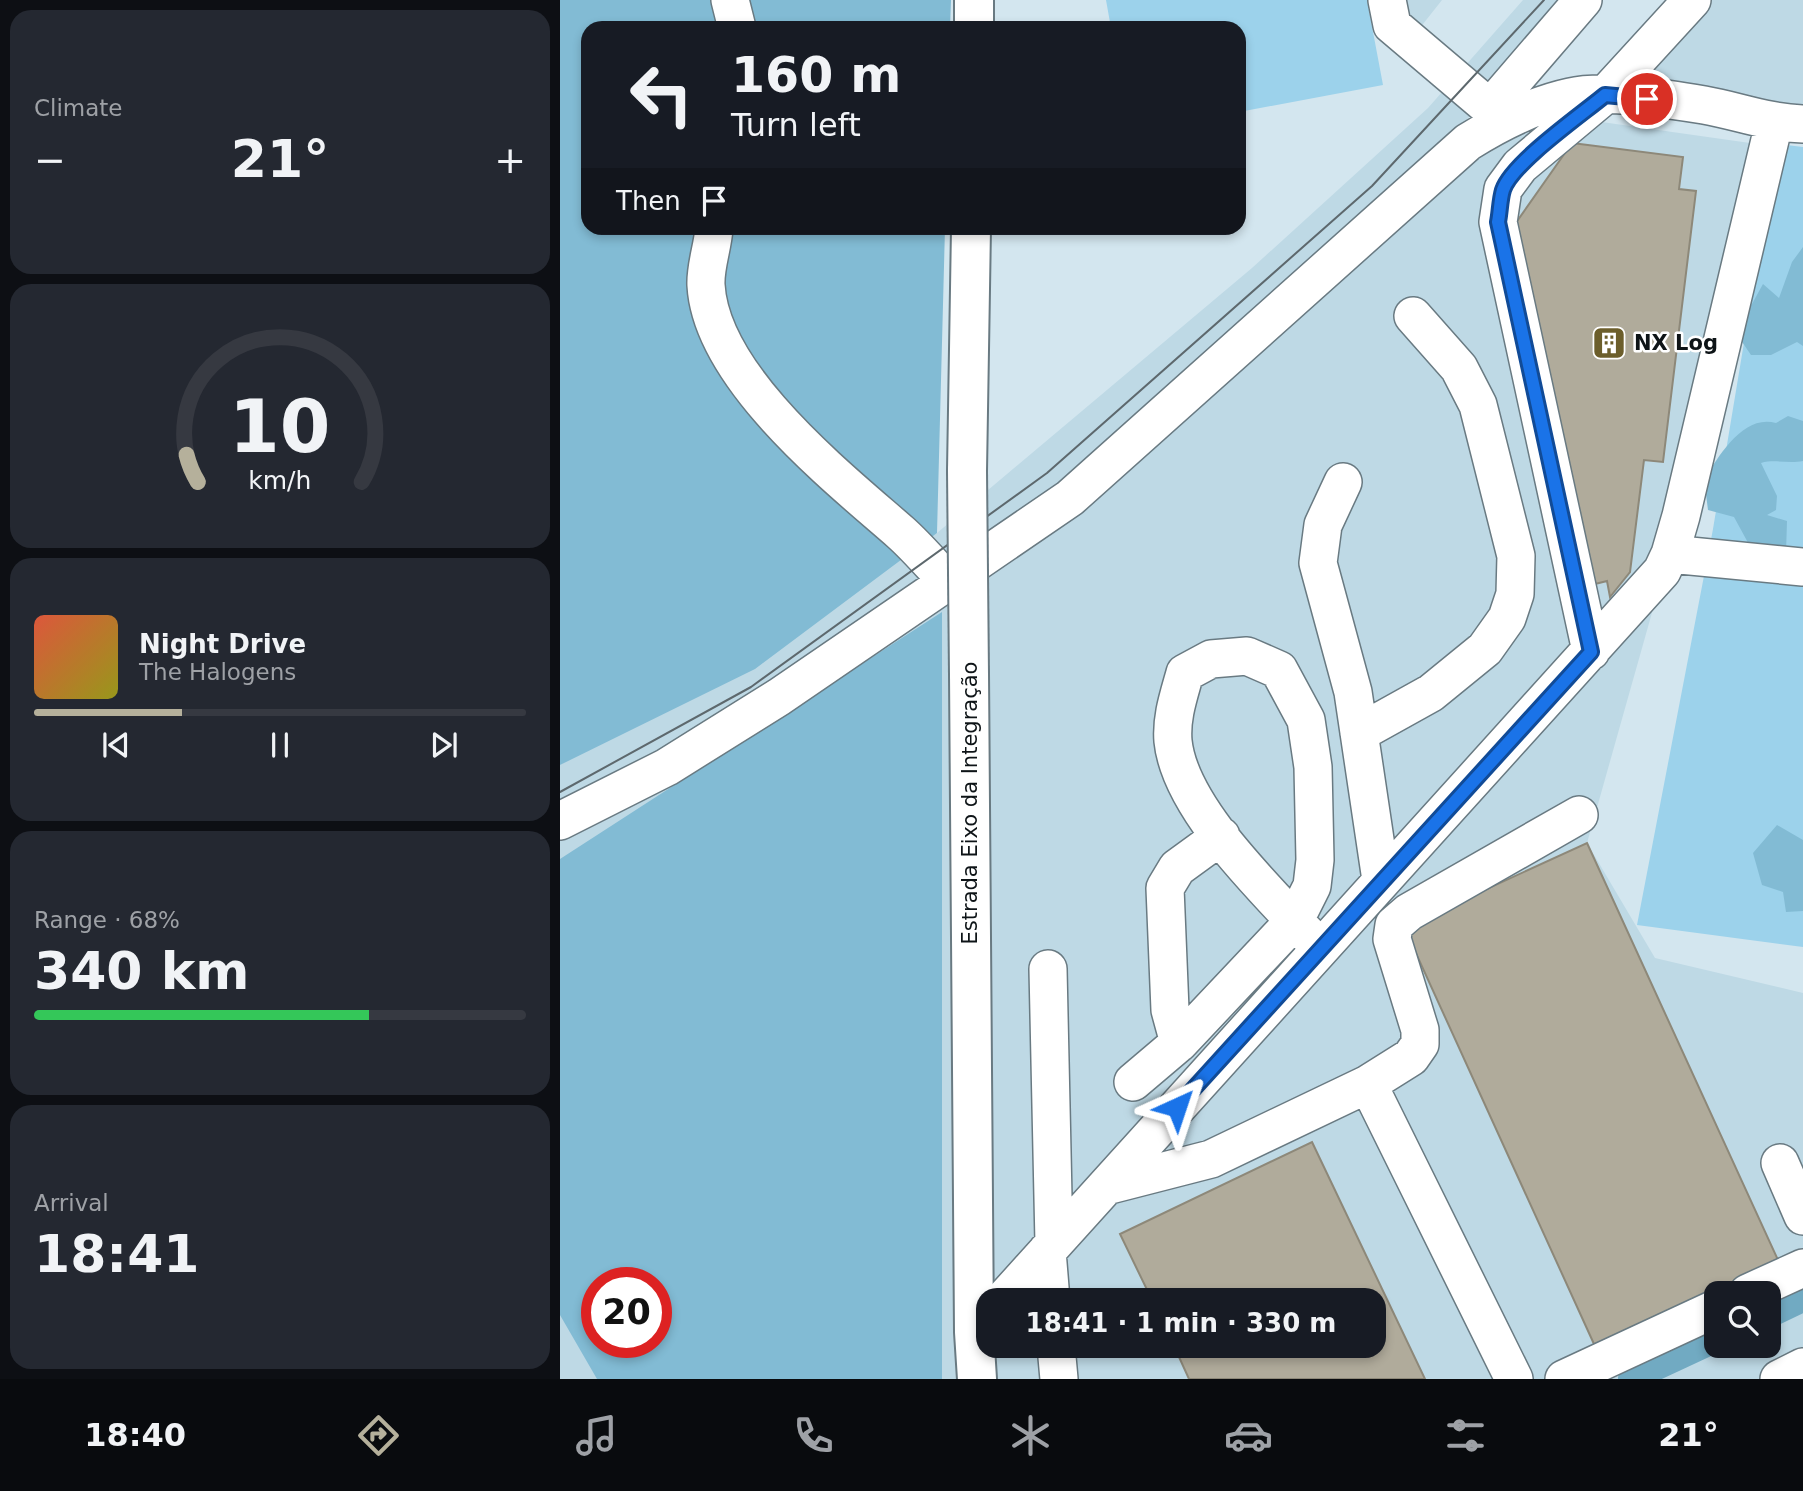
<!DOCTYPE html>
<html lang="en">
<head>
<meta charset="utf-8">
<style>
	:root { --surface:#171b24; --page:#242831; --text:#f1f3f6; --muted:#9ea1a6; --line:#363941; --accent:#b5b09b }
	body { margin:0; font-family:"DejaVu Sans",sans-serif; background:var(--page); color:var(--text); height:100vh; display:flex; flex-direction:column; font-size:26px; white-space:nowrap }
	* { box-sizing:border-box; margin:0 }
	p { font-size:23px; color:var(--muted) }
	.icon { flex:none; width:38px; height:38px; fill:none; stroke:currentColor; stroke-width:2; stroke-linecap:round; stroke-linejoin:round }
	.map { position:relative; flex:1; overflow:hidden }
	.details { display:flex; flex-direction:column; gap:10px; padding:10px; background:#0d0f14; width:560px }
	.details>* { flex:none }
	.banner { position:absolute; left:21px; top:21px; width:665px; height:214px; border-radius:21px; box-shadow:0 4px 10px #0003; background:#171b24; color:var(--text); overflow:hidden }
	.tools { position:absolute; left:1144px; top:1281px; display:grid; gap:14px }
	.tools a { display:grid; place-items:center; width:77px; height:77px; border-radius:14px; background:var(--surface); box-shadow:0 4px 10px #0003; font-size:35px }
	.speed { position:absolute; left:21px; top:1267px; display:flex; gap:14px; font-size:35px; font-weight:700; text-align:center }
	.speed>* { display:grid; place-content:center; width:91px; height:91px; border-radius:50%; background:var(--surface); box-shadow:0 4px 10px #0003; line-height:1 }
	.speed .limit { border:10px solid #d22; background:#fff; color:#111 }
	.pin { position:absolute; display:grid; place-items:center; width:60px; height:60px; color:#fff; margin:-30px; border:4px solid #fff; border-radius:50%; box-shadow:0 2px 7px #0007 }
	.me { position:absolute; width:77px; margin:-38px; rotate:42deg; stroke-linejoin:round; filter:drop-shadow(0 0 5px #0008) }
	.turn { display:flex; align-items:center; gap:24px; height:147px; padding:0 35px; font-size:32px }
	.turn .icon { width:91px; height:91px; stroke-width:2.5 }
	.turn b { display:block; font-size:49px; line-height:60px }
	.then { display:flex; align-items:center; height:66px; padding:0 35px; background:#0003; gap:14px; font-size:26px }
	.big { font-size:52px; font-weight:800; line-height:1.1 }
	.details .card { flex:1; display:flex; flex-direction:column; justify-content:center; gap:10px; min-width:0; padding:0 24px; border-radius:21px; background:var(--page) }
	.details .dial { align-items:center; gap:0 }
	.dial svg { height:182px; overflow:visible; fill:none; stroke:var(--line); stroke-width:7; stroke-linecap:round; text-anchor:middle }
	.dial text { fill:var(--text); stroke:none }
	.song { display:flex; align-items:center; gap:21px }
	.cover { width:84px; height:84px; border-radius:10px; background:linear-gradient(135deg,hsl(10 70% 55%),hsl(60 70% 35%)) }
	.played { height:7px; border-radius:4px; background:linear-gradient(90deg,var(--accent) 30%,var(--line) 30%) }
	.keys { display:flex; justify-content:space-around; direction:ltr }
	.heat { display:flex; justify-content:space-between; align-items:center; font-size:38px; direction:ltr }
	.charge { height:10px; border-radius:5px; background:linear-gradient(90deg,#34c759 68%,var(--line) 0) }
	.trip { position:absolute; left:416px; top:1288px; width:410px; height:70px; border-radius:21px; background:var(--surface); box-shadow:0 4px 10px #0003; font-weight:800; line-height:70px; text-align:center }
	.tabs { display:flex; height:112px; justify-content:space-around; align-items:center; background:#090b0e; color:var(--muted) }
	.tabs .icon { width:49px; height:49px }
	.tabs .selected { color:var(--accent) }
	.tabs b { font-size:32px; color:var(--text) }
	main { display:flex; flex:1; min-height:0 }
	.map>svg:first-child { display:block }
</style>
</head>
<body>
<main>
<section class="details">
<div class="card"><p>Climate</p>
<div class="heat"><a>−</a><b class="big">21°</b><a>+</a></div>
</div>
<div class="card dial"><svg viewBox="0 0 100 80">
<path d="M14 69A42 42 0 1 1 86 69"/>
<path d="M14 69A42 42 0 0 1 9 57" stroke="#b5b09b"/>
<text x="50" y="56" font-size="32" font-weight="700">10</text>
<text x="50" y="72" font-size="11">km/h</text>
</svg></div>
<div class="card">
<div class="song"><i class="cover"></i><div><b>Night Drive</b><p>The Halogens</p></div></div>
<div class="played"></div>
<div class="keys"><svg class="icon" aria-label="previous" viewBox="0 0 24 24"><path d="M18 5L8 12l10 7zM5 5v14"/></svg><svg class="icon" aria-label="pause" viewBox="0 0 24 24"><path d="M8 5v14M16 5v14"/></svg><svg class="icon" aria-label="next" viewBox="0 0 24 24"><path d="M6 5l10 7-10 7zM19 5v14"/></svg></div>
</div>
<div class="card"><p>Range · 68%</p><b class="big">340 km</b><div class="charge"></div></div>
<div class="card"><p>Arrival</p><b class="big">18:41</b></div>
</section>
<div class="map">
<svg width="1243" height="1379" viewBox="0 0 1243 1379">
	<rect width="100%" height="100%" fill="#d3e6ef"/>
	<path fill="#bed9e5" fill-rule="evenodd" d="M 840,0 L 882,0 L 848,43 Z
		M 963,0 L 1006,0 L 903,124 L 471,510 L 135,734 L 0,805 L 0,765 L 377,533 L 692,268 L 868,108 Z
		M 1139,0 L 1243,0 L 1243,115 L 1074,90 Z
		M 936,107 L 1190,143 L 1106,563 L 1027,843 L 1095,958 L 1243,993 L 1243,1379 L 0,1379 L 0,827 L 513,500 ZM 37,1283 L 96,1283 L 96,1342 L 37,1342 ZM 1157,1293 L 1209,1293 L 1209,1346 L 1157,1346 ZM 429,1300 L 814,1300 L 814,1346 L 429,1346 Z"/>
	<path fill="#9cd2eb" d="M 546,0 L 807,0 L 823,85 L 679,112 L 679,28 L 551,28 Z
		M 1217,144 L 1243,147 L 1243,947 L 1077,925 L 1153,529 Z"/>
	<path fill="#82bbd4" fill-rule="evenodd" d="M 0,0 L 391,0 L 390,28 L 28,28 L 28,228 L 385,228 L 377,533 L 195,669 L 0,765 Z
		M 1243,247 L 1243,346 L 1237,342 L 1211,355 L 1191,355 L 1176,333 L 1203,284 L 1219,298 L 1232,262 Z
		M 1228,416 L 1243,421 L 1243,461 C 1228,464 1215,459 1201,463 L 1217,496 L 1216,510 L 1207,515 L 1227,521 L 1226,553 L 1192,550 L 1174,517 L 1148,510 L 1144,479 C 1160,455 1183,414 1216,423 Z
		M 382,612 L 382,1379 L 37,1379 L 0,1315 L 0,859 ZM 37,1283 L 96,1283 L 96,1342 L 37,1342 Z
		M 1217,825 L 1243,840 L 1243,911 L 1226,912 L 1223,892 L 1202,885 L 1193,853 Z"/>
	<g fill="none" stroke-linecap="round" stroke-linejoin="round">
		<path stroke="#71aac2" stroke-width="26" d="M 1209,1315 L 1243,1299
			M 1071,1379 L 1157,1339"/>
	</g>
	<path fill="#b0ab9b" stroke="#8d8879" stroke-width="2" d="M 1012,143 L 1123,157 L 1119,189 L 1136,191 L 1103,462 L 1084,460 L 1070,572 L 1050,597 L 1047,581 L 1035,584 L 953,227 Z
		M 1027,843 L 1223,1271 L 1175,1293 L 1157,1293 L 1039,1355 L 844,927 Z
		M 752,1142 L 865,1379 L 629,1379 L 614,1346 L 814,1346 L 814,1300 L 592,1300 L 560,1234 Z"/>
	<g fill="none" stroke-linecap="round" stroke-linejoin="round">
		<defs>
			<path id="minor" d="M 170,0 L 177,28
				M 827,0 L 832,25 L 944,120
				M 930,108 L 1023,0
				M 154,228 C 153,246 145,267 146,285 C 151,377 276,476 340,532 C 357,547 372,565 388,582
				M 783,482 L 763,525 L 758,563 L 793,692 L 821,880
				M 1110,554 L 1243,567
				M 1031,651 L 938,222 L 943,189 L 960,166 L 1045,95 L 1132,0
				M 799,733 L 871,693 L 925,649 L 947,618 L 955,594 L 956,556 L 918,405 L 899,368 L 853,316
				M 0,821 L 107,767 L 219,697 L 510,498 L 908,142 C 940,122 973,105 1010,97 C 1045,89 1108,99 1144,105 C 1178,111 1208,123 1243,124
				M 488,969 L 494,1243
				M 619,1043 L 610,1010 L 605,888 L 617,868 L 661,836
				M 573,1082 L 619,1043 L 735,920 L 752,886 L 755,860 L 753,767 L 746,720 L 719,670 L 687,656 L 651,659 L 625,673 C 619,695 611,717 613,741 C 620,811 713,896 760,948
				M 808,1084 L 954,1379
				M 1220,1163 L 1243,1216
				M 546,1186 L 651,1159 L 808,1084 L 851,1057 L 860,1044 L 860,1030 L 832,939 L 834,925 L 849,912 L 1019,815
				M 487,1251 L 491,1300
				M 1188,1293 L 1243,1268
				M 443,1300 L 1102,571 L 1110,554 L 1121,516 L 1214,123
				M 496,1346 L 499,1379
				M 1004,1379 L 1157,1308
				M 1219,1379 L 1243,1367"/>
			<path id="major" d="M 414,28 L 414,0
				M 407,471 L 411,228
				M 409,674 L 414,1332 L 417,1379"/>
		</defs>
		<use href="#minor" stroke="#697a82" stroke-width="40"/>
		<use href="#major" stroke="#697a82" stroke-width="42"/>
		<use href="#minor" stroke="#fff" stroke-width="37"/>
		<use href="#major" stroke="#fff" stroke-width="38"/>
		<path stroke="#5d686d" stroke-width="2" d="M 0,792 L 191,687 L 487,473 L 812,186 L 984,0"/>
		<defs>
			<path id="major-bridge" d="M 407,471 L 409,674"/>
		</defs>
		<use href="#major-bridge" stroke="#697a82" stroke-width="42" stroke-linecap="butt"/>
		<use href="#major-bridge" stroke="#fff" stroke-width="38"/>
	</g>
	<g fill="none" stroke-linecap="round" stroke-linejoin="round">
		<defs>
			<path id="route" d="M 617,1107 L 1031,652 L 938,222 C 940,212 940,200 943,190 C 952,163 1021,115 1045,95 L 1087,99"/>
		</defs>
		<use href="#route" stroke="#114b97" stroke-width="18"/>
		<use href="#route" stroke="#1a73e8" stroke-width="12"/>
	</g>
	<defs>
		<symbol id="building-square" viewBox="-11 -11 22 22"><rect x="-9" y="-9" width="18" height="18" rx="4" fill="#6c5e2b" stroke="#fff"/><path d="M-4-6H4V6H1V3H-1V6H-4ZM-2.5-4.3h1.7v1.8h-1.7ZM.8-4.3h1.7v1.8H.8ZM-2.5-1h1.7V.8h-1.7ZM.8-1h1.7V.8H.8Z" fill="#fff"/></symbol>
	</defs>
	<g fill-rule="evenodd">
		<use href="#building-square" x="1030" y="324" width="38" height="38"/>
	</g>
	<g text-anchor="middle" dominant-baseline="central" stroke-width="5" stroke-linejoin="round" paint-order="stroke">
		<g font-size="21" font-weight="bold" fill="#0e1417" stroke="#fff" text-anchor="start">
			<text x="1074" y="343">NX Log</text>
		</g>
		<g font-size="21" fill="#0e1417" stroke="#fff">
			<text transform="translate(410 803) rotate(-90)">Estrada Eixo da Integração</text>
		</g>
	</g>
</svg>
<div class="tools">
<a><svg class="icon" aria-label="search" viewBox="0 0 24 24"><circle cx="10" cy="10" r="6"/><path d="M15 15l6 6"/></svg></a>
</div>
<div class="speed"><div class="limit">20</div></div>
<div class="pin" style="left:1087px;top:99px;background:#d93025"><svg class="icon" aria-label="arrive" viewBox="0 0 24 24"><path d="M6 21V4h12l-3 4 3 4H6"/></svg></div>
<svg class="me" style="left:617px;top:1107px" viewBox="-20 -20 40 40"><path d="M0-17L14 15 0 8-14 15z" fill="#1a73e8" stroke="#fff" stroke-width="4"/></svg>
<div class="trip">18:41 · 1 min · 330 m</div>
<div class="banner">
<div class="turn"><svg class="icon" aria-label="left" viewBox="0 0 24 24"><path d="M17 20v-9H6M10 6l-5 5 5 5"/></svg><div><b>160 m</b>Turn left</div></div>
<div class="then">Then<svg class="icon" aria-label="arrive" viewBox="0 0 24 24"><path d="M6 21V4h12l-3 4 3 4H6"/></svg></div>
</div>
</div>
</main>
<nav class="tabs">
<b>18:40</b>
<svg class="icon selected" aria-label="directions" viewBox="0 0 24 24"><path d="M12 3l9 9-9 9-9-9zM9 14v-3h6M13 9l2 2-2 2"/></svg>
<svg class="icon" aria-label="music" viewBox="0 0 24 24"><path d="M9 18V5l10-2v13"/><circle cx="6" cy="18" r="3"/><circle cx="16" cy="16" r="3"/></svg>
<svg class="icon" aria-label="phone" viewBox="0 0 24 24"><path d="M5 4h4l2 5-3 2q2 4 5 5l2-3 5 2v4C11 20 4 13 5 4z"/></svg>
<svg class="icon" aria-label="climate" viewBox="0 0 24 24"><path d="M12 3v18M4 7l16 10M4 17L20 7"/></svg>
<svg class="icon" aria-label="car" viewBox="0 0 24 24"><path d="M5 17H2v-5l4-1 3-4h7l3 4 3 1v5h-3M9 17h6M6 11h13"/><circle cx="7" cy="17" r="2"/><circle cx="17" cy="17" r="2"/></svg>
<svg class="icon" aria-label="filters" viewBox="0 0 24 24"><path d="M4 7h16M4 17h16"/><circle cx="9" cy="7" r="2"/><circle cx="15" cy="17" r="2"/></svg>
<b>21°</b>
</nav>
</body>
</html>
